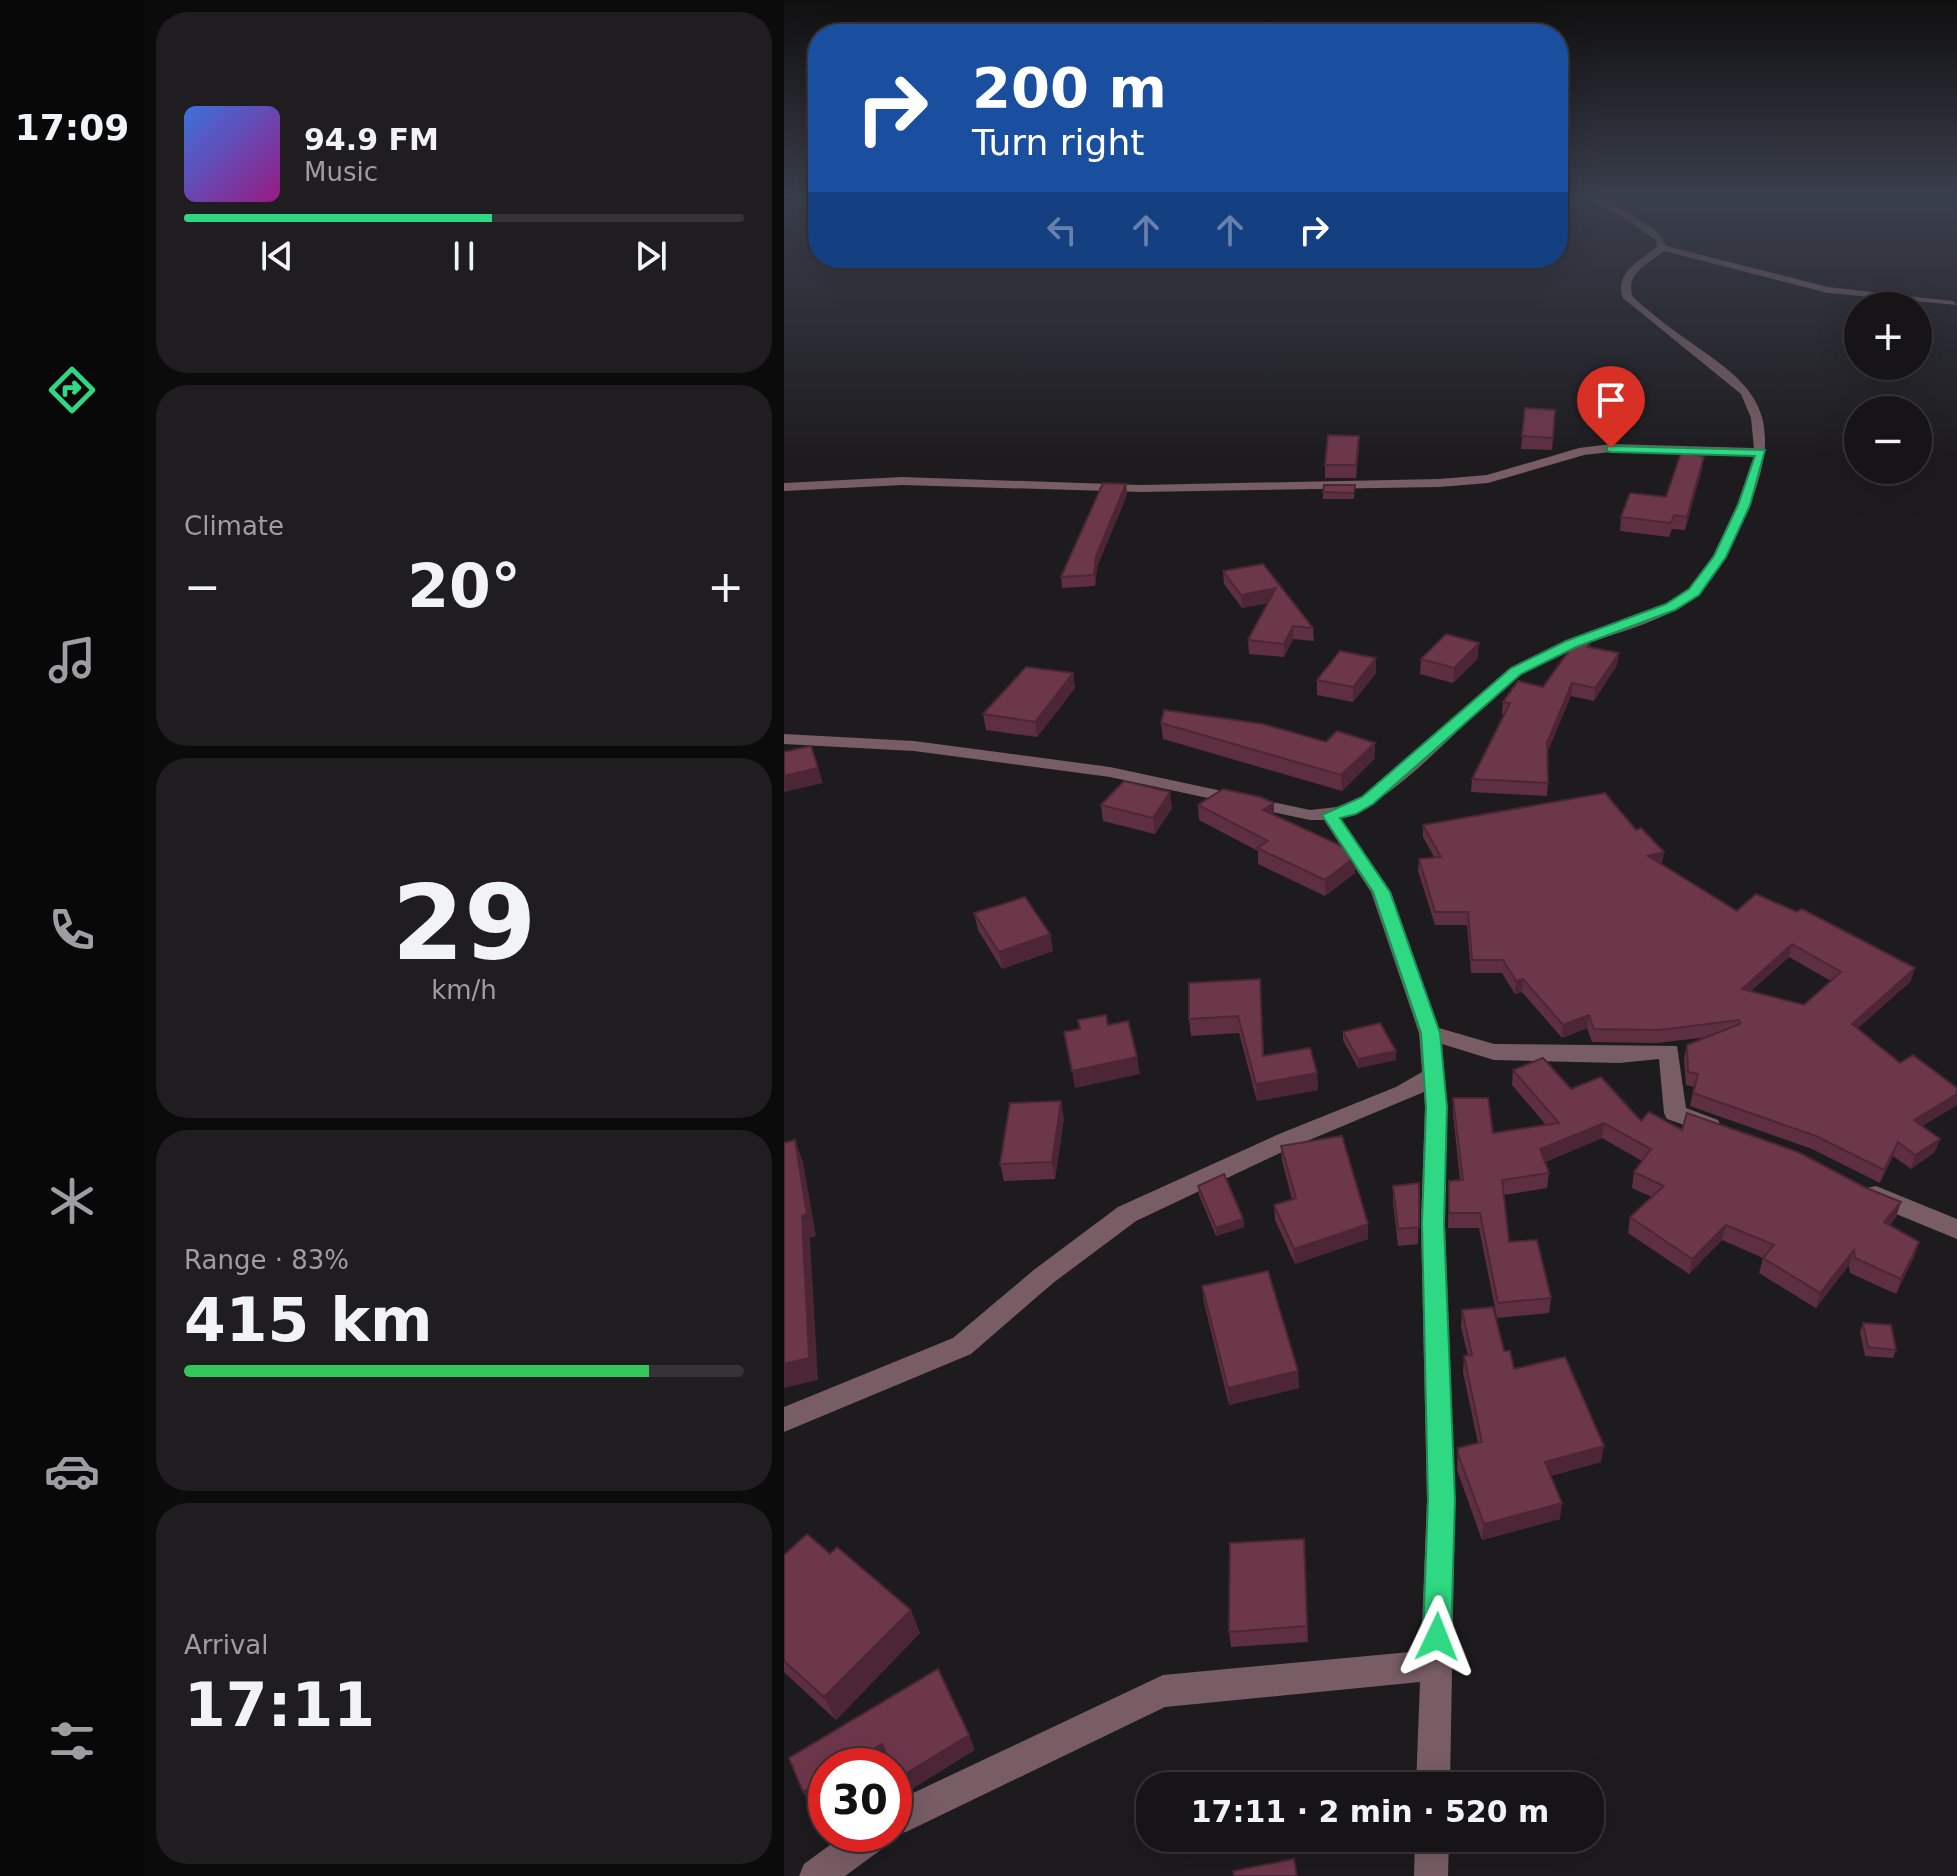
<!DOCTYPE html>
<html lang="en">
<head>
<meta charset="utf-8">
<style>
	:root { --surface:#161416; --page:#1f1d1f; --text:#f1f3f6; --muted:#9e9ea1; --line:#353335; --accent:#2fd883 }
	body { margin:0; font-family:"DejaVu Sans",sans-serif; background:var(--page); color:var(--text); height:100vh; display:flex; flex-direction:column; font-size:30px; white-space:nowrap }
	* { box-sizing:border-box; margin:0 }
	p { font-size:26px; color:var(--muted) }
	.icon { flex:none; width:44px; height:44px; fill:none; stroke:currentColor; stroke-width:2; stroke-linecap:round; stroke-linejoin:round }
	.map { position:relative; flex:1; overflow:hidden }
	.drawer { display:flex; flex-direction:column; gap:12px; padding:12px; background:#0c0b0c; width:640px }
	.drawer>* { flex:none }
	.banner { position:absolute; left:24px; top:24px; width:760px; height:244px; border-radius:32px; box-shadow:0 8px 32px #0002,0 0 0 2px var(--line); background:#1a4fa0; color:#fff; overflow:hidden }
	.fabs { position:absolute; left:1060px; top:292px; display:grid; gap:16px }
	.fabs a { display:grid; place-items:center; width:88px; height:88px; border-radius:50%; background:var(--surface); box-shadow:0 8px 32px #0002,0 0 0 2px var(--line); font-size:40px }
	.speed { position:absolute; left:24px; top:1748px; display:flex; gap:16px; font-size:40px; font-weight:700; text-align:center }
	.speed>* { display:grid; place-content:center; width:104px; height:104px; border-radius:50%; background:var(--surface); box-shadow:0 8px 32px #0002,0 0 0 2px var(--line); line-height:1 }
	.speed .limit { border:12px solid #d22; background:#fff; color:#111 }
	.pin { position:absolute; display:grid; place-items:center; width:68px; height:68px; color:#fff; margin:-82px -34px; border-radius:50% 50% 50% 0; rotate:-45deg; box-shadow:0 0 8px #0007 }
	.pin .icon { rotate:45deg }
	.me { position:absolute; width:88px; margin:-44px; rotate:2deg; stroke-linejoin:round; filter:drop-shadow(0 0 6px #0008) }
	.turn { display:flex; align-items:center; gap:28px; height:168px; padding:0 32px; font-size:36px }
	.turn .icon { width:104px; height:104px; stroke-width:2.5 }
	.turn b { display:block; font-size:56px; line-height:68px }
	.lanes { display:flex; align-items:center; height:76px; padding:0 32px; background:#0003; justify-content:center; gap:40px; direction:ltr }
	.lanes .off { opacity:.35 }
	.big { font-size:60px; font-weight:700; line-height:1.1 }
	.drawer .card { flex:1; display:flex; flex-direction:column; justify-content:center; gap:12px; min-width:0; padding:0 28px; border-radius:32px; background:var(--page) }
	.drawer .dial { align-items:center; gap:0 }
	.dial b { font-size:104px; line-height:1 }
	.song { display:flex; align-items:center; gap:24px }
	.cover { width:96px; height:96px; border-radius:12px; background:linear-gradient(135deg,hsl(220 70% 55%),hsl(310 70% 35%)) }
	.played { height:8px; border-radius:4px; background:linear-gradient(90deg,var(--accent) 55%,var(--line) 55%) }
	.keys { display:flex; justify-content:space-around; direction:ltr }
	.heat { display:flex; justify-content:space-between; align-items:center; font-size:44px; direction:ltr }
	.charge { height:12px; border-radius:6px; background:linear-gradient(90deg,#34c759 83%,var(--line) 0) }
	.trip { position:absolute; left:352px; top:1772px; width:468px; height:80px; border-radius:32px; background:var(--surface); box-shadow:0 8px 32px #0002,0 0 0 2px var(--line); font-weight:700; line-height:80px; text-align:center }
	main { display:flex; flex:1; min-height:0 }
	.menu { display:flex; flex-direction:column; width:144px; justify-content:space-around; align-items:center; background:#090809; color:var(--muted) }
	.menu .icon { width:56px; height:56px }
	.menu .active { color:var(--accent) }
	.menu b { font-size:36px; color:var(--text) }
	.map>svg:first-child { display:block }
</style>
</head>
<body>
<main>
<nav class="menu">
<b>17:09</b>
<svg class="icon active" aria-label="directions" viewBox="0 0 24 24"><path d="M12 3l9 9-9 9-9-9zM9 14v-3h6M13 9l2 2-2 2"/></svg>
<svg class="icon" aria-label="music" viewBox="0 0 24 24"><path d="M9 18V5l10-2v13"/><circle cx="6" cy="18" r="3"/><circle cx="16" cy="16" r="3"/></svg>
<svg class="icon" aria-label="phone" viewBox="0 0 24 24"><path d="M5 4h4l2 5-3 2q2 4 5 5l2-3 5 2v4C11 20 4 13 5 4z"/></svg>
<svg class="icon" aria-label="climate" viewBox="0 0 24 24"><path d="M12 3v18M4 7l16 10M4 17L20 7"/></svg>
<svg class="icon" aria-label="car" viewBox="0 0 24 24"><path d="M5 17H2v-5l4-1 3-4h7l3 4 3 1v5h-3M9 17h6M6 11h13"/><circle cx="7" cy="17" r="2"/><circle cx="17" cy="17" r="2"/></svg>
<svg class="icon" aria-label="filters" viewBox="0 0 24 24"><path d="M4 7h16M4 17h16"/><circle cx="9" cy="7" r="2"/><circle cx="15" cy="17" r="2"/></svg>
</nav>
<section class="drawer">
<div class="card">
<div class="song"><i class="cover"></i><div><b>94.9 FM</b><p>Music</p></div></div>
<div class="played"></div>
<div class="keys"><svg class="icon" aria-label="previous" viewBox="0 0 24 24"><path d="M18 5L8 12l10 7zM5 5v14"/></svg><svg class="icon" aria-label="pause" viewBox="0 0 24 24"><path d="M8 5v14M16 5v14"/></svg><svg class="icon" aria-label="next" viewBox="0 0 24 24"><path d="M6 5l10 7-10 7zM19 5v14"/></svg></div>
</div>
<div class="card"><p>Climate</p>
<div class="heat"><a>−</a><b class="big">20°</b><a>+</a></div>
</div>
<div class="card dial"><b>29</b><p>km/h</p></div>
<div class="card"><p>Range · 83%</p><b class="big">415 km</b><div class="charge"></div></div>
<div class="card"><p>Arrival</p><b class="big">17:11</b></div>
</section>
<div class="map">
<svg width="1173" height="1876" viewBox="0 0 1173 1876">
	<rect width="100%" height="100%" fill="#1d1b1e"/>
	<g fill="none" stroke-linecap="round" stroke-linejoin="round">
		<path fill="#785d64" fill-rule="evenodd" d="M 793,195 C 814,195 877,225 882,246 L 1044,287 L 1169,301 L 1173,305 L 1044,293 L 880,251 C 864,264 840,274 849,297 C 936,378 1024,378 958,524 C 943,557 926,592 893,609 C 844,636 783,642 736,675 C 684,713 616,802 556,817 L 607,892 L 655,1028 L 710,1044 L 893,1046 L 902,1108 L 934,1120 L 937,1126 L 934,1132 L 926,1134 L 883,1119 L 880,1113 L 875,1059 L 835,1063 L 710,1060 L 658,1044 L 663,1107 L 661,1224 L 671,1500 L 666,1786 L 632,1786 L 636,1682 L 381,1707 L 122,1832 L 106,1835 L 102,1846 L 61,1876 L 15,1876 L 20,1864 L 61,1834 L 110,1834 L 110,1802 L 379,1675 L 637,1651 L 643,1500 L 637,1224 L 641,1107 L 640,1092 L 511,1146 L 352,1221 L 269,1283 L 187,1354 L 0,1432 L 0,1407 L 169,1338 L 251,1269 L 334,1207 L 495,1134 L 612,1087 L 638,1072 L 635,1033 L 587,892 L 540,820 L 526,820 L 326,777 L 130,751 L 0,744 L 0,734 L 130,741 L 326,767 L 526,810 L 553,807 L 577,797 L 726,668 L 782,641 L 882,604 L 905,589 L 929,556 L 953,505 L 970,456 L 827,452 L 800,455 L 704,483 L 655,487 L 357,492 L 118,485 L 0,491 L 0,483 L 118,477 L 357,485 L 655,479 L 703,475 L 795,448 L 827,444 L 970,448 L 967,418 L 957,394 L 839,298 C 830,273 855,261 873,247 L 872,240 L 838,217 Z
			M 1092,1186 L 1173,1219 L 1173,1239 L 1083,1202 L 1080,1195 L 1083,1188 Z
			M 631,1838 L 665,1838 L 664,1876 L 630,1876 Z"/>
	</g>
	<path fill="#5e2f40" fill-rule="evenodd" d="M 1025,195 L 1063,195 L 1026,196 Z
		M 741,408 L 769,438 L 768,450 L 737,449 Z
		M 575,448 L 572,478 L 541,478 L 541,465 Z
		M 918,469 L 901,530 L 888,529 L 885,537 L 836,531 L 837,517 L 882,497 Z
		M 342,484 L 343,495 L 313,567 L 311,586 L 278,588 L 277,577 Z
		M 571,485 L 570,499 L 539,499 L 539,492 Z
		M 439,571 L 529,628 L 530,641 L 509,639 L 500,657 L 465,654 L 464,640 L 484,603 L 458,608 L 440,584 Z
		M 807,638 L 806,647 L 835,653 L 833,665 L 810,701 L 787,696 L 763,752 L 764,783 L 763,796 L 687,792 L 688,779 L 720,715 L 718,714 L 719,702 L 759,687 Z
		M 694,658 L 669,683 L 636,674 L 637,659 Z
		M 289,673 L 291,688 L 253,737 L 202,730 L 199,714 Z
		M 592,673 L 569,702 L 533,695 L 533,680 Z
		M 377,723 L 542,742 L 591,743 L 591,758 L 558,791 L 379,739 Z
		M 317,805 L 388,808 L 371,834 L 319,821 Z
		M 414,805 L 490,815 L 571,873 L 541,896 L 474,864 L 474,851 L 415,820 Z
		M 639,825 L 878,864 L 877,865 L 953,911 L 1127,981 L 1073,1029 L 1116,1063 L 1173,1105 L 1138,1126 L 1151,1152 L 1127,1169 L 1109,1156 L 1096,1183 L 1028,1149 L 906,1106 L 910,1087 L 902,1085 L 900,1058 L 903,1045 L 923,1037 L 873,1043 L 808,1042 L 803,1028 L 778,1038 L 738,992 L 731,994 L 718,973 L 687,973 L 683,925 L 651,925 L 634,871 L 635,859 L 650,857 L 639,837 ZM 1005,957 L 1047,981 L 1020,1005 L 967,991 Z
		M 190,913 L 266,934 L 269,951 L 218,969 L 194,930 Z
		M 476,979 L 480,1056 L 533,1073 L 534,1090 L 473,1101 L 455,1033 L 407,1036 L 405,1019 Z
		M 559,1032 L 612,1051 L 612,1060 L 574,1068 L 559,1040 Z
		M 729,1070 L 787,1089 L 857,1121 L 898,1130 L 1080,1187 L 1117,1202 L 1112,1217 L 1106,1225 L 1130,1257 L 1112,1294 L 1066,1273 L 1065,1265 L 1032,1308 L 975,1273 L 979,1258 L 938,1240 L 905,1274 L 844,1233 L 846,1217 L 868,1197 L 848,1188 L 850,1172 L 858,1161 L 818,1138 L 761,1162 L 765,1173 L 763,1188 L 720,1195 L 725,1242 L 767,1298 L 765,1313 L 713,1318 L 695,1228 L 664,1228 L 665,1181 L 676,1180 L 669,1114 L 669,1098 L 709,1133 L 762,1125 L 728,1085 Z
		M 280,1118 L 271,1179 L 220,1181 L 216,1164 Z
		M 497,1146 L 584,1224 L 584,1239 L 511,1264 L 491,1220 L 490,1205 L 508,1199 L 498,1161 Z
		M 635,1183 L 634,1244 L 614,1246 L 609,1203 L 609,1186 Z
		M 414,1186 L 459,1219 L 460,1227 L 432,1236 L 415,1195 Z
		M 418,1286 L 514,1371 L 515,1388 L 445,1405 L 420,1303 Z
		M 678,1310 L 720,1351 L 730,1369 L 817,1462 L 767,1476 L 776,1519 L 698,1540 L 673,1470 L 674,1448 L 694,1443 L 679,1372 L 680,1356 L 684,1356 L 677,1327 Z
		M 1079,1323 L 1112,1350 L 1109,1358 L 1081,1356 L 1076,1332 Z
		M 520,1539 L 524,1642 L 447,1647 L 445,1632 Z
		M 46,1554 L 136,1633 L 52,1720 L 0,1672 L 0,1555 Z"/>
	<path fill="#4c2634" d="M 575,436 L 575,448 L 572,478 L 572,465 Z
		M 920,456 L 918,469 L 901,530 L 903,517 Z
		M 342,484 L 343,495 L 313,567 L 311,586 L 310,575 L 312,556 Z
		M 492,588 L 492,601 L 458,608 L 457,595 Z
		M 509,626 L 509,639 L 500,657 L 500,644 Z
		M 695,643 L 694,658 L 669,683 L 670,668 Z
		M 835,653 L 833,665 L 810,701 L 811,688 Z
		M 592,658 L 592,673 L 569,702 L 569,687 Z
		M 289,673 L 291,688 L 253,737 L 251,722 Z
		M 788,683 L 787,696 L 762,756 L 763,743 Z
		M 591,743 L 591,758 L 558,791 L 557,775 Z
		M 34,768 L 39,783 L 0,792 L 0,776 Z
		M 386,792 L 388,808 L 371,834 L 369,818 Z
		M 490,803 L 490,819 L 479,810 Z
		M 880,852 L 878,864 L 862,869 L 864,856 Z
		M 571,857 L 571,873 L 541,896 L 541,880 Z
		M 266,934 L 269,951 L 218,969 L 215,952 Z
		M 1008,944 L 1005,957 L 955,1002 L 958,989 Z
		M 1131,968 L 1127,981 L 1064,1037 L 1068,1024 Z
		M 739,979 L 738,992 L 731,994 L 732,981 Z
		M 805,1015 L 803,1028 L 778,1038 L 779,1025 Z
		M 612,1051 L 612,1060 L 574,1068 L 574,1059 Z
		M 353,1057 L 356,1074 L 291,1088 L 288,1071 Z
		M 533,1073 L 534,1090 L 473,1101 L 472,1084 Z
		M 1173,1094 L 1173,1105 L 1126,1133 L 1130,1120 Z
		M 277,1101 L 280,1118 L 271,1179 L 268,1162 Z
		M 820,1123 L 818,1138 L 754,1165 L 756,1149 Z
		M 1156,1139 L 1151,1152 L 1127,1169 L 1131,1155 Z
		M 11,1140 L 19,1162 L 32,1236 L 26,1238 L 34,1380 L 0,1388 L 0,1364 Z
		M 1114,1142 L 1109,1156 L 1096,1183 L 1100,1170 Z
		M 1117,1202 L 1112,1217 L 1095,1238 L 1100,1222 Z
		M 459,1219 L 460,1227 L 432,1236 L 432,1228 Z
		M 584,1224 L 584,1239 L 511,1264 L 510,1249 Z
		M 942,1225 L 938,1240 L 905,1274 L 908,1259 Z
		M 1135,1242 L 1130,1257 L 1112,1294 L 1117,1279 Z
		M 1070,1250 L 1065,1265 L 1032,1308 L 1036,1293 Z
		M 514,1371 L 515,1388 L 445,1405 L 444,1388 Z
		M 820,1446 L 817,1462 L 759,1478 L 761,1462 Z
		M 778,1503 L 776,1519 L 698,1540 L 700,1524 Z
		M 127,1610 L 136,1633 L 52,1720 L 40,1697 Z
		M 185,1735 L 191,1750 L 120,1794 L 113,1779 Z
		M 98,1744 L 105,1759 L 94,1766 L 62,1766 Z
		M 42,1778 L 42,1798 L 28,1807 L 19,1792 Z"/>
	<path fill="#6d374a" stroke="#4c2634" stroke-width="2" fill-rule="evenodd" d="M 741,408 L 771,410 L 769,438 L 738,436 Z
		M 544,435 L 575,436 L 572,465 L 541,465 Z
		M 897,453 L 920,456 L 903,517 L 890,515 L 887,523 L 837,517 L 846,493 L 882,497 Z
		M 319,483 L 342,484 L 312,556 L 310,575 L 277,577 Z
		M 540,485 L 571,485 L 570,493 L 539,492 Z
		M 479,564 L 529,628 L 509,626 L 500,644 L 464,640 L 492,588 L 457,595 L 439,571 Z
		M 662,634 L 695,643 L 670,668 L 637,659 Z
		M 802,635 L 807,638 L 804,647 L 835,653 L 811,688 L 788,683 L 763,743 L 764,783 L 688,779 L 726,703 L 719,702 L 734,681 L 759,687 L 794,638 Z
		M 556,651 L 592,658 L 569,687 L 533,680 Z
		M 242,667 L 289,673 L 251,722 L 199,714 Z
		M 380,710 L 479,724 L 542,742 L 553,731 L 591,743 L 557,775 L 377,723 Z
		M 27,746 L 34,768 L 0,776 L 0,752 Z
		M 340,781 L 386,792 L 369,818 L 317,805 Z
		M 439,789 L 476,797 L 490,803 L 479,810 L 566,850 L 571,857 L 541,880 L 473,848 L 484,841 L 414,805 Z
		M 821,793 L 852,830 L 857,828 L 880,852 L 864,856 L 953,911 L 972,894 L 1013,912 L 1018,909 L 1131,968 L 1068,1024 L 1116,1063 L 1129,1055 L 1173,1088 L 1173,1094 L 1130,1120 L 1156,1139 L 1131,1155 L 1114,1142 L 1100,1170 L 1032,1136 L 909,1093 L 914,1074 L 904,1072 L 903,1045 L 956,1024 L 955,1020 L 875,1030 L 810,1029 L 805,1015 L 779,1025 L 739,979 L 732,981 L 719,960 L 688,960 L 684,912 L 651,912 L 635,859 L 657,857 L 639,825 ZM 1008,944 L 1057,972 L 1020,1005 L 958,989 Z
		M 241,897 L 266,934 L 215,952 L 190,913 Z
		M 476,979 L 479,1056 L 526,1048 L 533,1073 L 472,1084 L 454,1016 L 405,1019 L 405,983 Z
		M 322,1015 L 324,1025 L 344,1021 L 353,1057 L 288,1071 L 280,1032 L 296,1029 L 294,1020 Z
		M 596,1023 L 612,1051 L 574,1059 L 559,1032 Z
		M 759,1058 L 787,1089 L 817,1077 L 857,1121 L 865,1112 L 898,1130 L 903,1113 L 1014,1152 L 1080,1187 L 1117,1202 L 1100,1222 L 1135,1242 L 1117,1279 L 1071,1258 L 1070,1250 L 1036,1293 L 979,1258 L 990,1245 L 942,1225 L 908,1259 L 846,1217 L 880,1186 L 850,1172 L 867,1149 L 820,1123 L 756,1149 L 765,1173 L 718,1180 L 725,1242 L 753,1240 L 767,1298 L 714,1303 L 696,1213 L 665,1213 L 665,1181 L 679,1180 L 669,1098 L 704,1098 L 709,1133 L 775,1123 L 729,1070 Z
		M 277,1101 L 268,1162 L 216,1164 L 226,1103 Z
		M 558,1136 L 584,1224 L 510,1249 L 490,1205 L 512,1198 L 497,1146 Z
		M 11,1140 L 23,1214 L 18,1216 L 25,1358 L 0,1364 L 0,1143 Z
		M 440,1174 L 459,1219 L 432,1228 L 414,1186 Z
		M 635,1183 L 635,1227 L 614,1229 L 609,1186 Z
		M 484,1271 L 514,1371 L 444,1388 L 418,1286 Z
		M 709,1307 L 720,1351 L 726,1351 L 730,1369 L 781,1357 L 820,1446 L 761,1462 L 778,1503 L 700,1524 L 674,1454 L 674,1448 L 698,1442 L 680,1356 L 688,1355 L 678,1310 Z
		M 1079,1323 L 1107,1325 L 1112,1350 L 1084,1347 Z
		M 23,1534 L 46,1554 L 53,1547 L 127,1610 L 40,1697 L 0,1661 L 0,1555 Z
		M 520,1539 L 523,1626 L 445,1632 L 446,1543 Z
		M 154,1669 L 185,1735 L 113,1779 L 110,1773 L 110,1766 L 107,1766 L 98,1744 L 62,1766 L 42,1766 L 42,1778 L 19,1792 L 5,1758 Z
		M 510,1859 L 513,1876 L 450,1876 L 449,1871 Z"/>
	<linearGradient id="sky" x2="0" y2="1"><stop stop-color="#100f10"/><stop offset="0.43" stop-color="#3a3f4c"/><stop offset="1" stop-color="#3a3f4c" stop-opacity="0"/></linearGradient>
	<rect width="1173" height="458" fill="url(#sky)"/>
	<path fill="#2fd883" stroke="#1f8c55" stroke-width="2" d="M 823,446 L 981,450 L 966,505 L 942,557 L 915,595 L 891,610 L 792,647 L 737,674 L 589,804 L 572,814 L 556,818 L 606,892 L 656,1033 L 663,1107 L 660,1224 L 671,1500 L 667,1637 L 663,1647 L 653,1651 L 643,1647 L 639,1637 L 644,1500 L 638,1224 L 642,1107 L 637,1033 L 589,892 L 538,815 L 578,797 L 727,668 L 782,641 L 882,604 L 905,589 L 930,556 L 954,505 L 971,456 L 827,452 L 823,451 Z"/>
</svg>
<div class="fabs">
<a>+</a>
<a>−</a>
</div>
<div class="speed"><div class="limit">30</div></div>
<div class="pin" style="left:827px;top:448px;background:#d93025"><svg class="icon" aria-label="arrive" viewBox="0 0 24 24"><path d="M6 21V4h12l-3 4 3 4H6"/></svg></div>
<svg class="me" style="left:653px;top:1637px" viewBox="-20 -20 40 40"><path d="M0-17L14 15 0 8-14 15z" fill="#2fd883" stroke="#fff" stroke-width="4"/></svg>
<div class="trip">17:11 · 2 min · 520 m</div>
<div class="banner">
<div class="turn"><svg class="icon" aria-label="right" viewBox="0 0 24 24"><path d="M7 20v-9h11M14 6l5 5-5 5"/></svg><div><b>200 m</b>Turn right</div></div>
<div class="lanes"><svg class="icon off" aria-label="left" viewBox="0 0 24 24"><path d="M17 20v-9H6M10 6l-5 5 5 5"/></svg><svg class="icon off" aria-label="ahead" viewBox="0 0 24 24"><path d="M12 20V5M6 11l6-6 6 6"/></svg><svg class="icon off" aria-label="ahead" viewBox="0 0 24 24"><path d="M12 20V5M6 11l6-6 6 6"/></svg><svg class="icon" aria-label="right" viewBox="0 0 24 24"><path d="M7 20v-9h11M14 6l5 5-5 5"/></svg></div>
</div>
</div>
</main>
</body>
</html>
